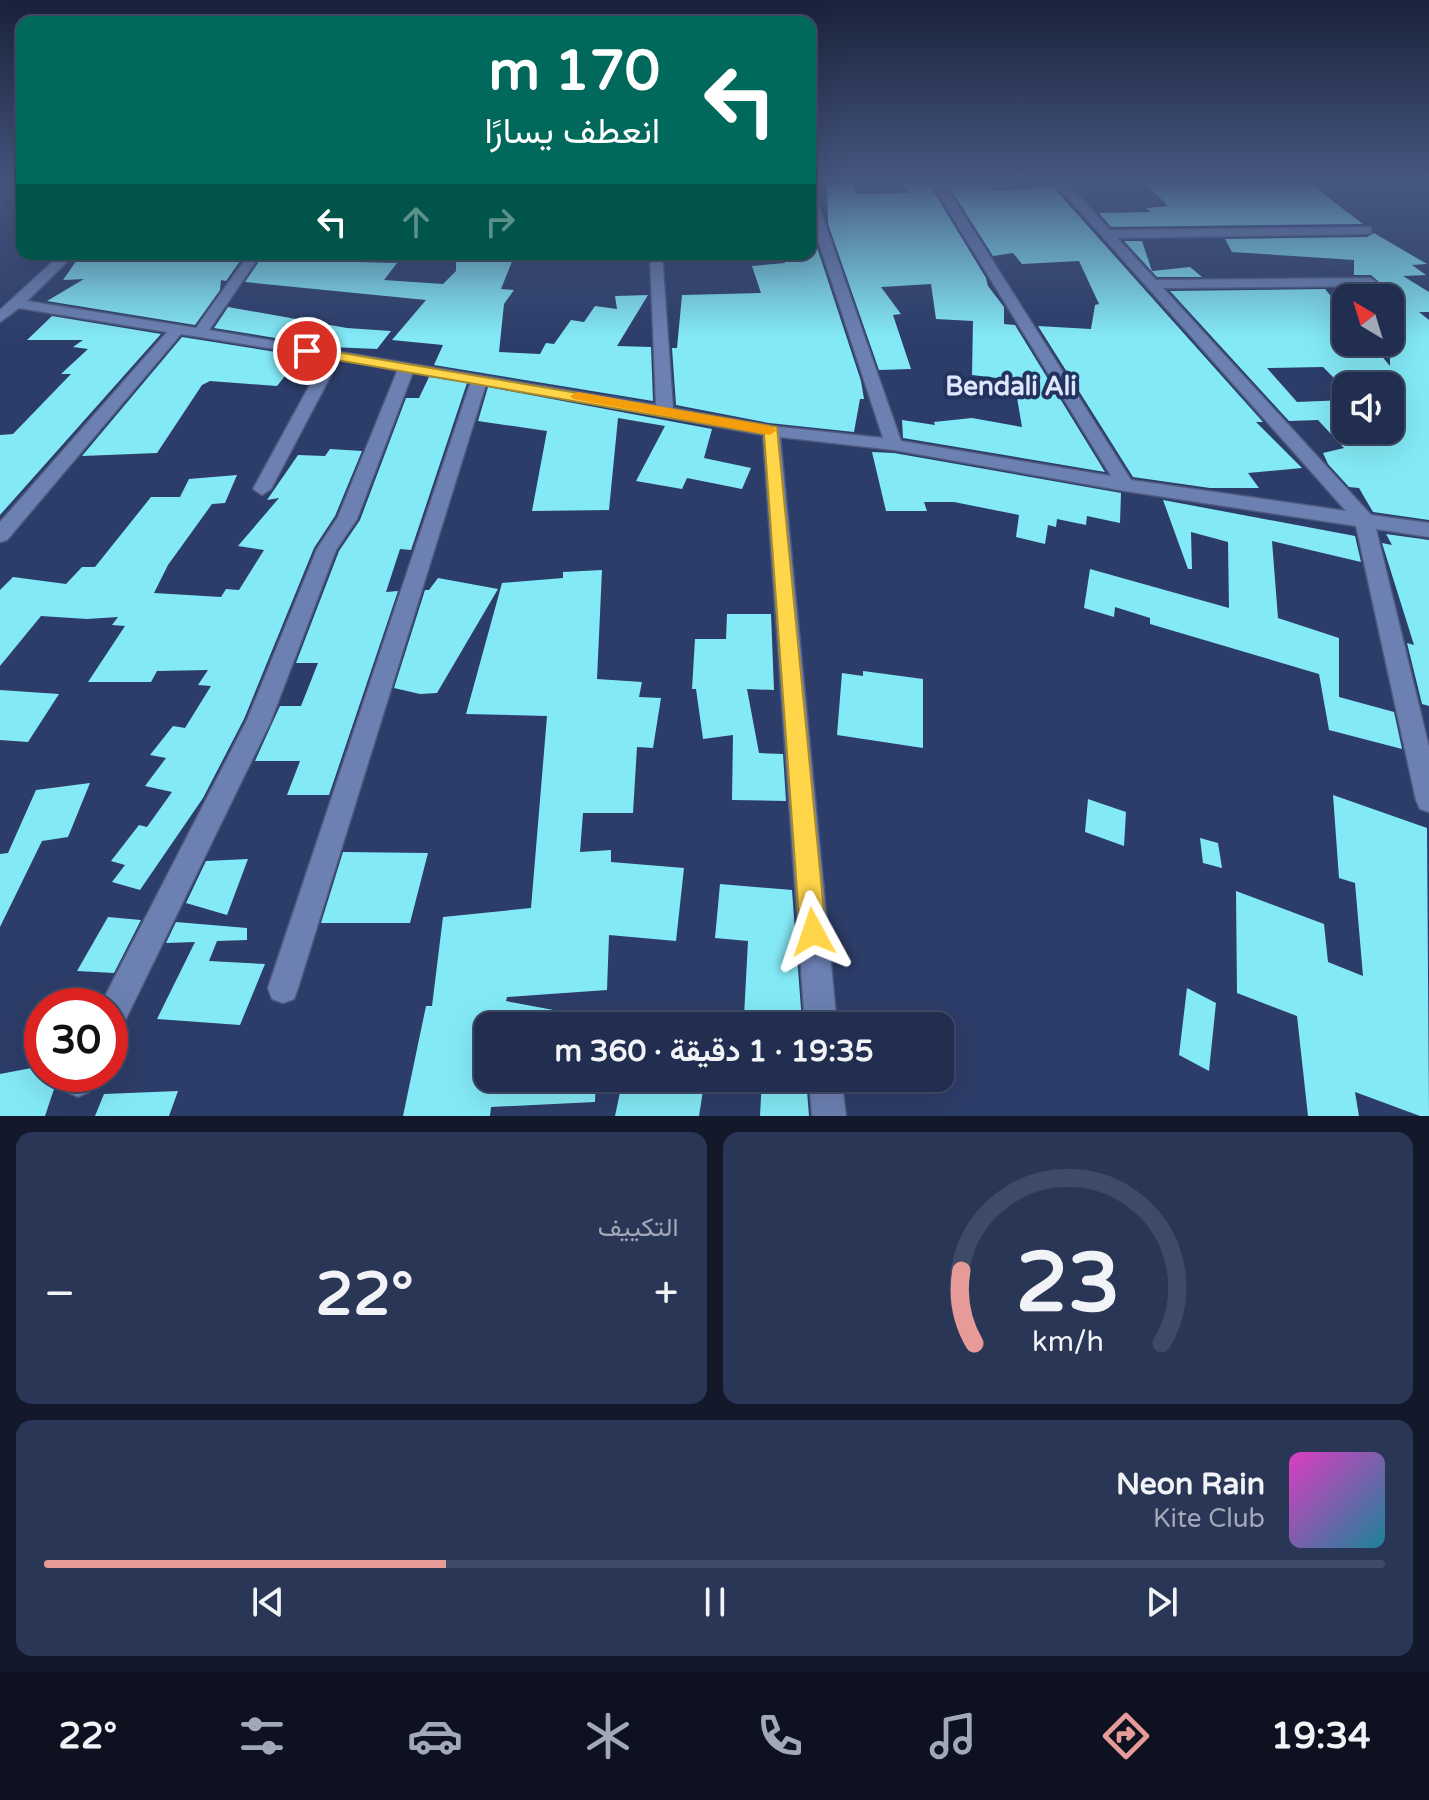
<!DOCTYPE html>
<html lang="ar">
<head>
<meta charset="utf-8">
<style>
	:root { --surface:#222e4f; --page:#2a3656; --text:#f1f3f6; --muted:#a2a8b7; --line:#3f4a66; --accent:#e69b98 }
	body { margin:0; font-family:"Varela Round",Vazirmatn,sans-serif; background:var(--page); color:var(--text); direction:rtl; height:100vh; display:flex; flex-direction:column; font-size:30px; white-space:nowrap }
	* { box-sizing:border-box; margin:0 }
	p { font-size:26px; color:var(--muted) }
	.icon { flex:none; width:44px; height:44px; fill:none; stroke:currentColor; stroke-width:2; stroke-linecap:round; stroke-linejoin:round }
	.map { position:relative; height:1116px; overflow:hidden; direction:ltr }
	.side { display:flex; flex-direction:column; gap:16px; padding:16px; background:#13192b; flex:1 }
	.side>* { flex:none }
	.guide { position:absolute; left:16px; top:16px; width:800px; height:244px; border-radius:16px; box-shadow:0 8px 32px #0002,0 0 0 2px var(--line); direction:rtl; background:#00695c; color:#fff; overflow:hidden }
	.needle { width:52px; rotate:322deg }
	.fabs { position:absolute; left:1332px; top:284px; display:grid; gap:16px }
	.fabs a { display:grid; place-items:center; width:72px; height:72px; border-radius:16px; background:var(--surface); box-shadow:0 8px 32px #0002,0 0 0 2px var(--line); font-size:40px }
	.speed { position:absolute; left:24px; top:988px; display:flex; gap:16px; font-size:40px; font-weight:700; text-align:center }
	.speed>* { display:grid; place-content:center; width:104px; height:104px; border-radius:50%; background:var(--surface); box-shadow:0 8px 32px #0002,0 0 0 2px var(--line); line-height:1 }
	.speed .limit { border:12px solid #d22; background:#fff; color:#111 }
	.pin { position:absolute; display:grid; place-items:center; width:68px; height:68px; color:#fff; margin:-34px; border:4px solid #fff; border-radius:50%; box-shadow:0 2px 8px #0007 }
	.me { position:absolute; width:88px; margin:-44px; rotate:355deg; stroke-linejoin:round; filter:drop-shadow(0 0 6px #0008) }
	.turn { display:flex; align-items:center; gap:28px; height:168px; padding:0 24px; font-size:36px }
	.turn .icon { width:104px; height:104px; stroke-width:2.5 }
	.turn b { display:block; font-size:56px; line-height:68px }
	.lanes { display:flex; align-items:center; height:76px; padding:0 24px; background:#0003; justify-content:center; gap:40px; direction:ltr }
	.lanes .off { opacity:.35 }
	.big { font-size:60px; font-weight:700; line-height:1.1 }
	.side .card { flex:1; display:flex; flex-direction:column; justify-content:center; gap:12px; min-width:0; padding:0 28px; border-radius:16px; background:var(--page) }
	.side .dial { align-items:center; gap:0 }
	.dial svg { height:208px; overflow:visible; fill:none; stroke:var(--line); stroke-width:7; stroke-linecap:round; text-anchor:middle }
	.dial text { fill:var(--text); stroke:none }
	.song { display:flex; align-items:center; gap:24px }
	.cover { width:96px; height:96px; border-radius:12px; background:linear-gradient(135deg,hsl(310 70% 55%),hsl(190 70% 35%)) }
	.played { height:8px; border-radius:4px; background:linear-gradient(90deg,var(--accent) 30%,var(--line) 30%) }
	.keys { display:flex; justify-content:space-around; direction:ltr }
	.heat { display:flex; justify-content:space-between; align-items:center; font-size:44px; direction:ltr }
	.side .tiles { flex:1; display:grid; gap:16px; grid-template-columns:1fr 1fr }
	.card:last-child { grid-column:span 2 }
	.trip { position:absolute; left:474px; top:1012px; width:480px; height:80px; border-radius:16px; background:var(--surface); box-shadow:0 8px 32px #0002,0 0 0 2px var(--line); font-weight:700; line-height:80px; text-align:center; direction:rtl }
	.menu { display:flex; height:128px; justify-content:space-around; align-items:center; background:#0e1220; color:var(--muted) }
	.menu .icon { width:56px; height:56px }
	.menu .current { color:var(--accent) }
	.menu b { font-size:36px; color:var(--text) }
	.map>svg:first-child { display:block }
</style>
</head>
<body>
<div class="map">
<svg width="1429" height="1116" viewBox="0 0 1429 1116">
	<rect width="100%" height="100%" fill="#2d3d69"/>
	<path fill="#84e9f6" fill-rule="evenodd" d="M 827,182 L 854,182 L 855,194 L 910,193 L 901,182 L 928,182 L 986,278 L 988,286 L 1004,307 L 1004,324 L 1015,325 L 1105,472 L 903,438 L 902,420 L 935,425 L 934,422 L 972,418 L 1022,427 L 1014,380 L 972,375 L 973,321 L 936,319 L 931,284 L 881,287 L 901,314 L 893,315 L 911,369 L 879,370 L 828,224 Z
		M 946,182 L 980,182 L 988,184 L 993,191 L 1053,187 L 1263,422 L 1256,422 L 1302,468 L 1248,473 L 1259,488 L 1210,488 L 1133,477 L 1038,326 L 1091,329 L 1095,305 L 1099,304 L 1079,261 L 1022,264 L 1013,253 L 993,256 Z
		M 1158,182 L 1308,182 L 1363,224 L 1111,227 L 1099,213 L 1151,212 L 1146,208 L 1168,206 L 1146,184 L 1160,184 Z
		M 810,226 L 861,381 L 864,399 L 860,399 L 854,432 L 769,423 L 676,405 L 672,348 L 677,348 L 682,295 L 761,293 L 752,266 L 785,263 L 783,258 L 810,254 Z
		M 1374,233 L 1427,264 L 1412,265 L 1426,275 L 1403,276 L 1429,292 L 1429,312 L 1419,312 L 1429,320 L 1429,520 L 1373,512 L 1359,488 L 1349,487 L 1328,464 L 1323,453 L 1344,448 L 1318,420 L 1289,421 L 1170,291 L 1325,289 L 1346,314 L 1346,342 L 1370,342 L 1390,366 L 1390,298 L 1353,298 L 1354,289 L 1370,289 L 1380,283 L 1371,275 L 1354,275 L 1354,260 L 1232,252 L 1225,239 L 1367,237 ZM 1323,367 L 1342,386 L 1390,386 L 1390,434 L 1346,430 L 1346,400 L 1297,402 L 1267,368 Z
		M 1124,241 L 1142,241 L 1152,271 L 1190,267 L 1202,277 L 1157,277 Z
		M 81,254 L 245,254 L 226,281 L 221,280 L 220,290 L 195,325 L 47,301 L 84,279 L 63,280 Z
		M 264,254 L 304,254 L 303,257 L 359,258 L 356,262 L 397,263 L 384,280 L 443,284 L 456,271 L 456,254 L 515,254 L 501,289 L 514,290 L 504,304 L 499,352 L 540,354 L 546,343 L 554,344 L 571,320 L 584,322 L 595,306 L 617,309 L 615,296 L 648,295 L 617,346 L 651,347 L 653,401 L 434,365 L 443,345 L 392,340 L 426,300 L 245,282 Z
		M 228,307 L 347,328 L 391,331 L 377,349 L 331,347 L 214,328 Z
		M 52,316 L 161,334 L 0,515 L 0,435 L 13,434 L 71,374 L 61,374 L 88,349 L 73,347 L 83,340 L 27,340 Z
		M 182,337 L 301,356 L 277,386 L 210,381 L 202,385 L 157,453 L 82,456 Z
		M 429,377 L 467,383 L 411,550 L 400,549 L 386,592 L 398,591 L 329,795 L 287,795 L 300,761 L 255,761 L 280,706 L 301,706 L 318,663 L 296,663 L 339,551 L 360,520 L 406,398 L 419,398 Z
		M 488,387 L 712,429 L 704,458 L 751,468 L 742,489 L 687,478 L 682,489 L 636,481 L 665,426 L 618,418 L 609,510 L 532,511 L 547,431 L 478,421 Z
		M 330,449 L 362,451 L 335,516 L 314,548 L 244,719 L 203,798 L 140,890 L 112,882 L 125,865 L 111,861 L 139,825 L 147,827 L 172,792 L 145,786 L 166,758 L 150,755 L 173,726 L 185,728 L 211,686 L 198,685 L 208,670 L 157,671 L 151,682 L 88,682 L 125,626 L 112,625 L 118,617 L 87,619 L 41,616 L 0,666 L 0,590 L 13,577 L 66,584 L 82,567 L 95,567 L 151,497 L 180,497 L 189,479 L 237,475 L 225,503 L 212,504 L 168,565 L 154,593 L 221,597 L 226,589 L 239,590 L 264,550 L 238,546 L 279,498 L 267,500 L 298,455 L 325,456 Z
		M 872,452 L 894,453 L 1121,493 L 1120,523 L 1087,516 L 1086,525 L 1057,519 L 1056,527 L 1048,525 L 1045,544 L 1016,537 L 1019,515 L 954,502 L 924,502 L 927,511 L 886,511 Z
		M 1163,500 L 1355,536 L 1361,562 L 1272,541 L 1278,618 L 1339,638 L 1339,697 L 1394,712 L 1402,749 L 1329,730 L 1319,674 L 1150,624 L 1150,618 L 1115,607 L 1114,617 L 1084,608 L 1090,569 L 1229,608 L 1228,542 L 1191,532 L 1192,569 L 1188,569 Z
		M 1386,534 L 1429,540 L 1429,706 L 1422,704 L 1407,643 L 1414,645 L 1382,543 L 1392,545 Z
		M 602,570 L 597,679 L 642,682 L 639,697 L 661,698 L 653,748 L 637,747 L 633,813 L 583,813 L 580,852 L 611,850 L 611,862 L 684,868 L 676,941 L 609,935 L 607,990 L 507,997 L 506,1001 L 591,1017 L 590,1026 L 488,1026 L 488,1078 L 596,1078 L 595,1102 L 491,1107 L 490,1116 L 403,1116 L 426,1006 L 432,1006 L 443,917 L 531,908 L 547,716 L 466,714 L 502,583 L 563,578 L 563,572 Z
		M 438,578 L 498,589 L 437,693 L 420,694 L 394,688 L 425,590 L 429,590 Z
		M 727,614 L 771,614 L 774,690 L 747,689 L 759,753 L 783,754 L 786,801 L 732,800 L 733,735 L 703,739 L 696,689 L 692,689 L 695,639 L 726,639 Z
		M 863,671 L 923,679 L 923,748 L 837,735 L 842,673 L 863,676 Z
		M 0,690 L 59,694 L 28,742 L 0,740 Z
		M 90,783 L 68,837 L 42,841 L 0,927 L 0,854 L 8,853 L 36,790 Z
		M 1333,795 L 1427,828 L 1429,1116 L 1420,1116 L 1355,1092 L 1359,1116 L 1308,1116 L 1297,1016 L 1237,993 L 1236,891 L 1324,924 L 1328,962 L 1363,976 L 1355,883 L 1339,878 Z
		M 1088,799 L 1126,812 L 1124,846 L 1085,832 Z
		M 1200,838 L 1218,843 L 1222,868 L 1203,863 Z
		M 343,852 L 428,853 L 410,923 L 321,923 Z
		M 248,859 L 227,915 L 186,903 L 206,861 Z
		M 720,884 L 792,890 L 802,1022 L 744,1016 L 748,941 L 715,938 Z
		M 108,917 L 141,920 L 114,973 L 77,971 Z
		M 176,922 L 247,928 L 247,940 L 217,941 L 209,961 L 265,964 L 240,1025 L 157,1019 L 195,942 L 166,943 Z
		M 1187,988 L 1216,1003 L 1209,1071 L 1179,1055 Z
		M 42,1066 L 42,1074 L 59,1074 L 45,1116 L 0,1116 L 0,1074 Z
		M 623,1078 L 705,1078 L 699,1116 L 615,1116 Z
		M 762,1078 L 806,1078 L 809,1116 L 760,1116 Z
		M 178,1091 L 169,1116 L 95,1116 L 104,1094 Z"/>
	<g fill="none" stroke-linecap="round" stroke-linejoin="round">
		<defs>
			<path id="street" d="M 931,182 L 943,182 L 1131,480 L 1346,511 L 1054,182 L 1066,182 L 1110,230 L 1371,227 L 1371,233 L 1367,234 L 1117,238 L 1156,280 L 1370,278 L 1377,282 L 1370,286 L 1163,288 L 1371,515 L 1429,523 L 1429,537 L 1376,529 L 1429,747 L 1429,812 L 1420,809 L 1416,800 L 1356,526 L 1125,491 L 894,450 L 780,437 L 837,1026 L 805,1026 L 763,435 L 486,384 L 298,988 L 294,999 L 283,1003 L 272,999 L 268,988 L 471,381 L 413,372 L 357,519 L 336,550 L 270,723 L 121,1029 L 110,1033 L 110,1006 L 100,1006 L 247,720 L 317,549 L 338,517 L 398,369 L 339,360 L 271,489 L 262,495 L 253,489 L 325,357 L 181,334 L 7,540 L 0,542 L 0,522 L 167,332 L 19,308 L 0,322 L 0,310 L 61,254 L 75,254 L 27,301 L 196,328 L 249,254 L 261,254 L 209,330 L 656,405 L 650,254 L 662,254 L 673,408 L 771,426 L 883,438 L 810,216 L 810,195 L 816,198 L 901,441 L 1111,476 Z
				M 65,1074 L 98,1074 L 89,1092 L 78,1097 L 67,1092 L 62,1081 Z
				M 809,1078 L 841,1078 L 846,1116 L 812,1116 Z"/>
		</defs>
		<use href="#street" stroke="#4d5a7e" stroke-width="3"/>
		<use href="#street" fill="#6c81b2" fill-rule="evenodd"/>
	</g>
	<linearGradient id="sky" x2="0" y2="1"><stop stop-color="#19223a"/><stop offset="0.54" stop-color="#465781"/><stop offset="1" stop-color="#465781" stop-opacity="0"/></linearGradient>
	<rect width="1429" height="338" fill="url(#sky)"/>
	<path fill="#ffd54a" stroke="#a68a30" stroke-width="2" d="M 307,347 L 777,427 L 826,932 L 822,941 L 813,945 L 804,941 L 800,932 L 764,434 L 302,354 L 302,348 Z"/>
	<path fill="#f59e0b" d="M 578,392 L 770,426 L 777,430 L 770,435 L 573,399 L 570,396 Z"/>
	<g text-anchor="middle" dominant-baseline="central" stroke-width="8" stroke-linejoin="round" paint-order="stroke">
		<g font-size="26" font-weight="bold" fill="#dde7fd" stroke="#23335e">
			<text x="1011" y="386">Bendali Ali</text>
		</g>
	</g>
</svg>
<div class="fabs">
<a><svg class="needle" viewBox="-14 -14 28 28"><path d="M0-13l5 13h-10z" fill="#e53935"/><path d="M0 13l5-13h-10z" fill="#a2a8b7"/></svg></a>
<a><svg class="icon" aria-label="sound" viewBox="0 0 24 24"><path d="M4 9h4l5-4v14l-5-4H4zM17 9q2 3 0 6"/></svg></a>
</div>
<div class="speed"><div class="limit">30</div></div>
<div class="pin" style="left:307px;top:351px;background:#d93025"><svg class="icon" aria-label="arrive" viewBox="0 0 24 24"><path d="M6 21V4h12l-3 4 3 4H6"/></svg></div>
<svg class="me" style="left:813px;top:932px" viewBox="-20 -20 40 40"><path d="M0-17L14 15 0 8-14 15z" fill="#ffd54a" stroke="#fff" stroke-width="4"/></svg>
<div class="trip">19:35 · 1 دقيقة · 360 m</div>
<div class="guide">
<div class="turn"><svg class="icon" aria-label="left" viewBox="0 0 24 24"><path d="M17 20v-9H6M10 6l-5 5 5 5"/></svg><div><b>170 m</b>انعطف يسارًا</div></div>
<div class="lanes"><svg class="icon" aria-label="left" viewBox="0 0 24 24"><path d="M17 20v-9H6M10 6l-5 5 5 5"/></svg><svg class="icon off" aria-label="ahead" viewBox="0 0 24 24"><path d="M12 20V5M6 11l6-6 6 6"/></svg><svg class="icon off" aria-label="right" viewBox="0 0 24 24"><path d="M7 20v-9h11M14 6l5 5-5 5"/></svg></div>
</div>
</div>
<section class="side">
<div class="tiles">
<div class="card dial"><svg viewBox="0 0 100 80">
<path d="M14 69A42 42 0 1 1 86 69"/>
<path d="M14 69A42 42 0 0 1 9 41" stroke="#e69b98"/>
<text x="50" y="56" font-size="32" font-weight="700">23</text>
<text x="50" y="72" font-size="11">km/h</text>
</svg></div>
<div class="card"><p>التكييف</p>
<div class="heat"><a>−</a><b class="big">22°</b><a>+</a></div>
</div>
<div class="card">
<div class="song"><i class="cover"></i><div><b>Neon Rain</b><p>Kite Club</p></div></div>
<div class="played"></div>
<div class="keys"><svg class="icon" aria-label="previous" viewBox="0 0 24 24"><path d="M18 5L8 12l10 7zM5 5v14"/></svg><svg class="icon" aria-label="pause" viewBox="0 0 24 24"><path d="M8 5v14M16 5v14"/></svg><svg class="icon" aria-label="next" viewBox="0 0 24 24"><path d="M6 5l10 7-10 7zM19 5v14"/></svg></div>
</div>
</div>
</section>
<nav class="menu">
<b>19:34</b>
<svg class="icon current" aria-label="directions" viewBox="0 0 24 24"><path d="M12 3l9 9-9 9-9-9zM9 14v-3h6M13 9l2 2-2 2"/></svg>
<svg class="icon" aria-label="music" viewBox="0 0 24 24"><path d="M9 18V5l10-2v13"/><circle cx="6" cy="18" r="3"/><circle cx="16" cy="16" r="3"/></svg>
<svg class="icon" aria-label="phone" viewBox="0 0 24 24"><path d="M5 4h4l2 5-3 2q2 4 5 5l2-3 5 2v4C11 20 4 13 5 4z"/></svg>
<svg class="icon" aria-label="climate" viewBox="0 0 24 24"><path d="M12 3v18M4 7l16 10M4 17L20 7"/></svg>
<svg class="icon" aria-label="car" viewBox="0 0 24 24"><path d="M5 17H2v-5l4-1 3-4h7l3 4 3 1v5h-3M9 17h6M6 11h13"/><circle cx="7" cy="17" r="2"/><circle cx="17" cy="17" r="2"/></svg>
<svg class="icon" aria-label="filters" viewBox="0 0 24 24"><path d="M4 7h16M4 17h16"/><circle cx="9" cy="7" r="2"/><circle cx="15" cy="17" r="2"/></svg>
<b>22°</b>
</nav>
</body>
</html>
